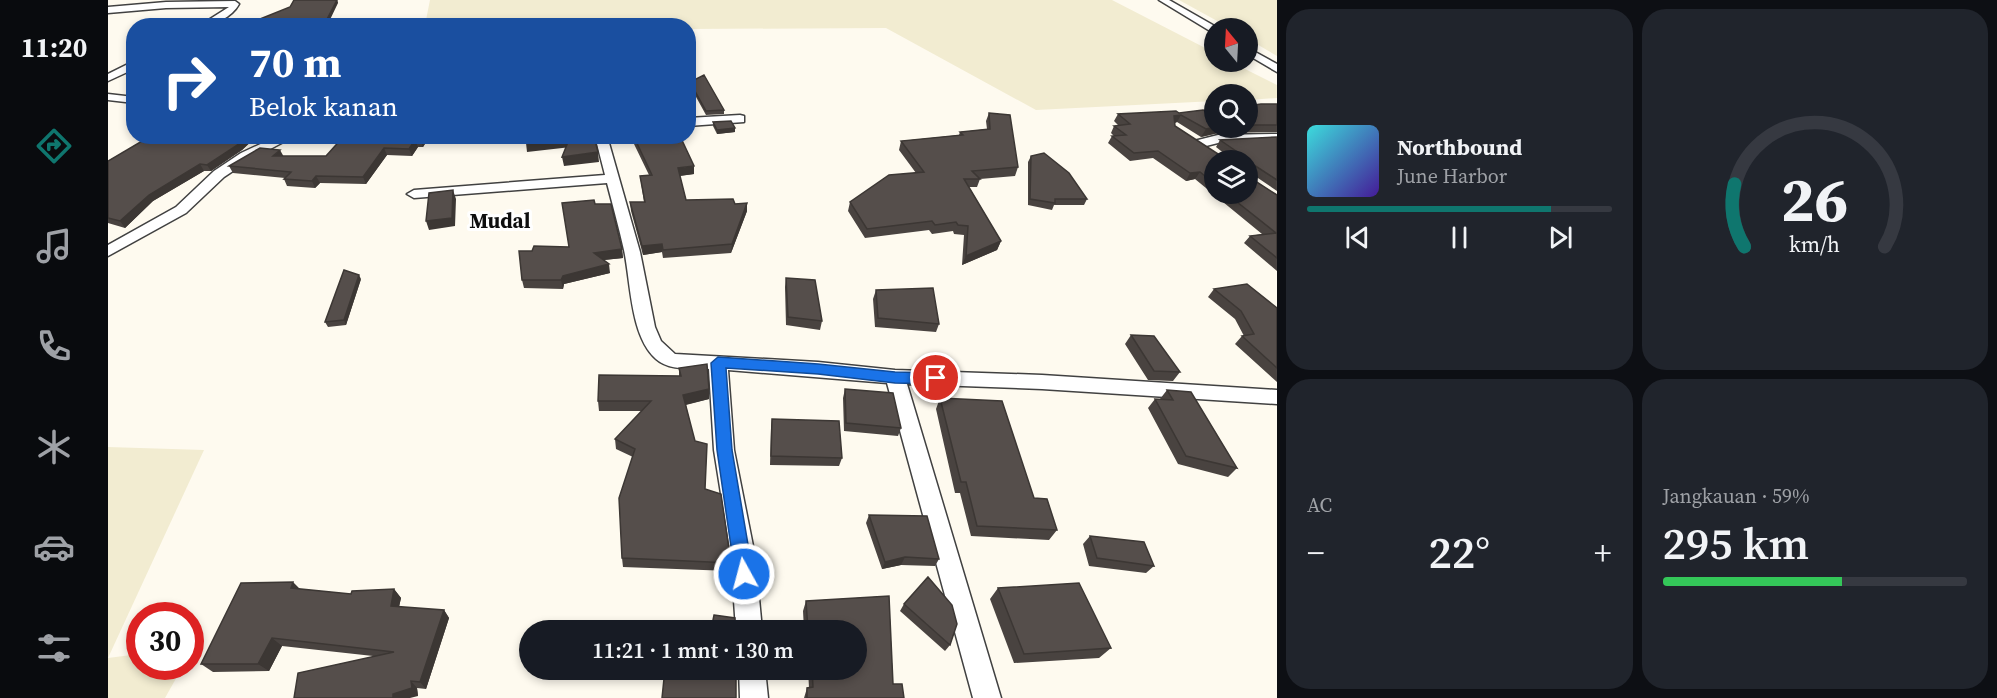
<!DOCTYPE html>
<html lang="id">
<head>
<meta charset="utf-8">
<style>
	:root { --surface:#171b24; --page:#20242c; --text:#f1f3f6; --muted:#9ea1a6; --line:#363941; --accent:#0f766e }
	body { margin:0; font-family:"Source Serif 4",serif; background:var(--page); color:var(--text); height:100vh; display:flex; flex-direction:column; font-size:22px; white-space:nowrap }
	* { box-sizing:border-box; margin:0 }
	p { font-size:20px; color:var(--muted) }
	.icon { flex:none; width:33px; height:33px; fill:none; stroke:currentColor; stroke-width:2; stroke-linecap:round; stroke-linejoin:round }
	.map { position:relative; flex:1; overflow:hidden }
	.drawer { display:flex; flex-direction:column; gap:9px; padding:9px; background:#0d0f14; width:720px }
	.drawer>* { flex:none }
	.top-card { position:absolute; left:18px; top:18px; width:570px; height:126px; border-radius:24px; box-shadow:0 3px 9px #0003; background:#1a4fa0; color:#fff; overflow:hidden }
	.needle { width:39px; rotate:342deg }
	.buttons { position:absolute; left:1096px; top:18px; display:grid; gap:12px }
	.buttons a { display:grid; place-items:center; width:54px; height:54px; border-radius:50%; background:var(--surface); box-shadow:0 3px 9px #0003; font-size:30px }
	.speed { position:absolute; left:18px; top:602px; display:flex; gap:12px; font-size:30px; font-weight:700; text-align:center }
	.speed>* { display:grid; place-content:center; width:78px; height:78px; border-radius:50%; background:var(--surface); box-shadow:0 3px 9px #0003; line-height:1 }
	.speed .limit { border:9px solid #d22; background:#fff; color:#111 }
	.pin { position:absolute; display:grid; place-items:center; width:51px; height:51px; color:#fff; margin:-26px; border:3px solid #fff; border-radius:50%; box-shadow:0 2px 6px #0007 }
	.me { position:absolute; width:66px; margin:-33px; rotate:353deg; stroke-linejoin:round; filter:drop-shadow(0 0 4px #0008) }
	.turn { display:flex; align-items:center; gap:21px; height:126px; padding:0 24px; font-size:27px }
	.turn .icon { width:78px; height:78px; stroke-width:2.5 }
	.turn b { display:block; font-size:42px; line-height:51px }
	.big { font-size:45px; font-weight:600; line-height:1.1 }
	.drawer .tile { flex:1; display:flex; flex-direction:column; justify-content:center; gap:9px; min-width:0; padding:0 21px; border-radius:24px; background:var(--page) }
	.drawer .dial { align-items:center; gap:0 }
	.dial svg { height:156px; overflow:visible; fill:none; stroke:var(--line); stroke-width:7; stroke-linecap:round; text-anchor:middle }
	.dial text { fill:var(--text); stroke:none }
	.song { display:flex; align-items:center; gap:18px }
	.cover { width:72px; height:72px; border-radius:9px; background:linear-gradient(135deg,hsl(180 70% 55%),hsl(260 70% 35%)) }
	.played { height:6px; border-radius:3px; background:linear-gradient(90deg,var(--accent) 80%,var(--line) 80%) }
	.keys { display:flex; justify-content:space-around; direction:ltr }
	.heat { display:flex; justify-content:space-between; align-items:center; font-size:33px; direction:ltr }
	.charge { height:9px; border-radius:4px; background:linear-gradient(90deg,#34c759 59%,var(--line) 0) }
	.drawer .tiles { flex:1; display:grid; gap:9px; grid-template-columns:repeat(2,1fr) }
	.trip { position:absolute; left:411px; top:620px; width:348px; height:60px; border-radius:30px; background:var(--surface); box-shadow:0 3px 9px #0003; font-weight:600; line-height:60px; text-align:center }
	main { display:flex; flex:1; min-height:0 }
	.tabs { display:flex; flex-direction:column; width:108px; justify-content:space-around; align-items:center; background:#090b0e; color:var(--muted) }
	.tabs .icon { width:42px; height:42px }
	.tabs .current { color:var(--accent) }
	.tabs b { font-size:27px; color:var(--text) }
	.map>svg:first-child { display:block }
</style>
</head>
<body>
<main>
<nav class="tabs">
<b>11:20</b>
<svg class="icon current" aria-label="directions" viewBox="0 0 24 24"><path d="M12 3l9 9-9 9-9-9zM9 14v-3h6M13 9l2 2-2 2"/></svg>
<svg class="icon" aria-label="music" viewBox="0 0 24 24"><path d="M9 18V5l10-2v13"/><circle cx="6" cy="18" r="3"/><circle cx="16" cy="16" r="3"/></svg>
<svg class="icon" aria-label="phone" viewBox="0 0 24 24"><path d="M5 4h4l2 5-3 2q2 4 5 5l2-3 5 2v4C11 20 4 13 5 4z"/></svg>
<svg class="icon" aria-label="climate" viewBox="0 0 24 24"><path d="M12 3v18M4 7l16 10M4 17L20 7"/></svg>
<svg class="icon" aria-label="car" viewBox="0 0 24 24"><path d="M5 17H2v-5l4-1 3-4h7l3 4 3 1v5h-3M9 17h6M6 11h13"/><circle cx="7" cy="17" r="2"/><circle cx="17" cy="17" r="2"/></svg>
<svg class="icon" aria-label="filters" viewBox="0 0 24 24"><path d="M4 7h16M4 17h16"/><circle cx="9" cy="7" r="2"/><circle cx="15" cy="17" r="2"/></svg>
</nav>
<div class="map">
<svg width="1169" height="698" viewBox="0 0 1169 698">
	<rect width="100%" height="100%" fill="#fefaef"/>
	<path fill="#f2ecd1" d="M 322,0 L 1004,0 L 1107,53 L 1107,62 L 1123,62 L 1169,85 L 1169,98 L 1140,100 L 1140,94 L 1107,94 L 1107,101 L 928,110 L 778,28 L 581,29 L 580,26 L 317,25 Z
		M 1071,0 L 1169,0 L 1169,56 L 1140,39 L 1140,28 L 1122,28 Z
		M 0,447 L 96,450 L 0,658 L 31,654 L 32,666 L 75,666 L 57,698 L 0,698 Z"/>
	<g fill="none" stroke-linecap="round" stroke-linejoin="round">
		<defs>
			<path id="minor" d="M 1051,0 L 1061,0 L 1110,28 L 1107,28 L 1107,34 Z
				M 127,1 L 131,4 C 124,17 106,26 91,26 L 121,7 L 58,8 L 0,13 L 0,7 L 58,2 Z
				M 1140,48 L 1169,64 L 1169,72 L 1140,55 Z
				M 26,61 L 26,69 L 0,81 L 0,74 Z
				M 0,94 L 26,97 L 26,103 L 0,100 Z
				M 632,115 L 636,116 L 636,122 L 580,126 L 580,118 Z
				M 1169,134 L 1169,142 L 1110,143 L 1090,148 L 1084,144 L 1086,141 L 1110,135 Z
				M 170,136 L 187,136 L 143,159 L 116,177 L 78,213 L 0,256 L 0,245 L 68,207 L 106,171 L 133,153 Z
				M 487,136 L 499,136 L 532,252 L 547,327 L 553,341 L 567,354 L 710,362 L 787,370 L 934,375 L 1169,390 L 1169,404 L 934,389 L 799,384 L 893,698 L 865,698 L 779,383 L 620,370 L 626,450 L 647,556 L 654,630 L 628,630 L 623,556 L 606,450 L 601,369 C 584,368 561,371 548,359 C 522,336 523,282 516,250 C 511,228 505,206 499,183 L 306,198 L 299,194 L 306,190 L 497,175 Z
				M 631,669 L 657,669 L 660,698 L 632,698 Z"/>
		</defs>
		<use href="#minor" stroke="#414141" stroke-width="3"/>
		<use href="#minor" fill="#fff" fill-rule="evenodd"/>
	</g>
	<path fill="#494340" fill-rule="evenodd" d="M 229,0 L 230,3 L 166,24 L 154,22 L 152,19 Z
		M 582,82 L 616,110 L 616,114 L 598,115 L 582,86 Z
		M 1169,104 L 1169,132 L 1110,133 L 1093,137 L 1069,122 L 1067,123 L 1067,126 L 1110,154 L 1118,155 L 1108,147 L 1112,140 L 1169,137 L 1169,191 L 1144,174 L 1144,179 L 1169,195 L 1169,271 L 1136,243 L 1142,236 L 1154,234 L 1087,179 L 1078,181 L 1045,158 L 1022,161 L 1000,143 L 1004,136 L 1006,136 L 1003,133 L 1006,126 L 1011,126 L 1006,121 L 1010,114 L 1071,113 L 1107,128 L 1140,128 L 1140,106 ZM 1107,160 L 1140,194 L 1107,194 Z
		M 881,113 L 910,167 L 907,176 L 872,179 L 869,187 L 861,187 L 893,241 L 889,250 L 854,265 L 856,235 L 846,234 L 845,231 L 824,234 L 821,230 L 757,238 L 740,211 L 742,202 L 808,173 L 791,150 L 793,141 L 851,135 L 852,132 L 879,129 L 878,121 Z
		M 605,122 L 627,128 L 627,132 L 609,134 L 605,126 Z
		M 31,136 L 149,136 L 134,150 L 103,171 L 96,171 L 45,201 L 17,228 L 0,223 L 0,161 L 37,140 Z
		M 322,136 L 315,147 L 310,147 L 304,156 L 279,155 L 258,184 L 212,183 L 207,188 L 179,186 L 176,179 L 177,178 L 125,173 L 121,166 L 175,156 L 218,156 Z
		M 526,137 L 586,174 L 572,176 L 578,200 L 627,204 L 639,203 L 639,211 L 623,253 L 555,258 L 554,252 L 535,255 L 523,211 L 522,202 L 536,202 L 532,176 L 541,175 L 526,144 Z
		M 923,156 L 979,199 L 976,205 L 946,205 L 944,210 L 920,205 L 920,162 Z
		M 487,204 L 514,249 L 515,258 L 495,260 L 502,273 L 456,284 L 455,289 L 416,288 L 414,280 L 424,251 L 461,247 Z
		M 678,278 L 714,321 L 712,330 L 678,325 L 677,287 Z
		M 253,279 L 238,325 L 220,327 L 217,322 Z
		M 1106,289 L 1169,308 L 1169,382 L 1127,344 L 1134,336 L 1136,336 L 1127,319 L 1100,297 Z
		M 768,290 L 831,324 L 828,332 L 767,327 L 765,299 Z
		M 1023,335 L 1072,372 L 1065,381 L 1040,380 L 1017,344 Z
		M 571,368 L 601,389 L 601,399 L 578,405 L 597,489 L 623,563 L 622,571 L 515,567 L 514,558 L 525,457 L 508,449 L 507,439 L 534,411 L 491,411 L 490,401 L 571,376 Z
		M 737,389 L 793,428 L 790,436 L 736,431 L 735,398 Z
		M 1059,390 L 1129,468 L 1120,477 L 1070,464 L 1040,408 L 1047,399 L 1052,399 Z
		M 832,398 L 926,498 L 949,530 L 941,540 L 863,536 L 852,493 L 847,493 L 828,409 Z
		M 664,419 L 734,458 L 731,466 L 662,465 L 663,428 Z
		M 761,515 L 831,559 L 827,566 L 793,565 L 774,569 L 758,523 Z
		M 982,536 L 1046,566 L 1038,573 L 981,566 L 975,544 Z
		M 890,588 L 1003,648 L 991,658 L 906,663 L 882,599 Z
		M 192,589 L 243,594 L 286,589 L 293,598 L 291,607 L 336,610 L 341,618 L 318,689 L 309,688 L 310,696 L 265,656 L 174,646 L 161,671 L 105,672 L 93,664 Z
		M 781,596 L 785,684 L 794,684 L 796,698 L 696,698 L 699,688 L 701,688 L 700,669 L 748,669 L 748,630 L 696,630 L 695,611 L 698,601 Z
		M 796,604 L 842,645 L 837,651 L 792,611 Z"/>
	<path fill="#3c3734" d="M 229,0 L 230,3 L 219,26 L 206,26 Z
		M 1073,115 L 1069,122 L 1062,124 L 1066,116 Z
		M 1107,127 L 1113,128 L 1110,133 L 1093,137 L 1098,129 Z
		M 627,128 L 627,132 L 609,134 L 609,130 Z
		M 139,136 L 149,136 L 134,150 L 103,171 L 99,165 Z
		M 315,136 L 322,136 L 315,147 L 312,140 Z
		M 462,137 L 463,147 L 419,152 L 418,143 Z
		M 307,140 L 310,147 L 304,156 L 301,149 Z
		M 276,148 L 279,155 L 258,184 L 255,177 Z
		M 172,150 L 176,157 L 165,156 Z
		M 490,152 L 491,162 L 456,166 L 454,157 Z
		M 92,164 L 96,171 L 45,201 L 17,228 L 12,221 L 41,195 Z
		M 586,166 L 586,174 L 570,176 L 570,168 Z
		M 1092,172 L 1087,179 L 1078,181 L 1082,173 Z
		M 208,176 L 212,183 L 207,188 L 204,181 Z
		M 345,190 L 348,199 L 347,226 L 321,230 L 318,221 Z
		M 639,203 L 639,211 L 623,253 L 624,244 Z
		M 893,241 L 889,250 L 854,265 L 858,256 Z
		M 554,244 L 554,252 L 535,255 L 534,246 Z
		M 514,249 L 515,258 L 487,261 L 486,253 Z
		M 501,264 L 502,273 L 456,284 L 455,289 L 453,280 L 455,276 Z
		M 251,275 L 253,279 L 238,325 L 236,320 Z
		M 601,389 L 601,399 L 576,405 L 575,395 Z
		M 797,557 L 793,565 L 774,569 L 777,562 Z
		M 185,582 L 194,591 L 183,588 Z
		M 286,589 L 293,598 L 289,615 L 283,606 Z
		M 336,610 L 341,618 L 318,689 L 312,682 Z
		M 164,638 L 174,646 L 161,671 L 150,664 Z
		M 303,681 L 309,688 L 310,696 L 302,698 L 285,698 L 285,694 Z"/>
	<path fill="#554e4b" stroke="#3c3734" stroke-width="1.5" d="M 186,0 L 229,0 L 217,23 L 208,24 L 206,26 L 165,26 L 169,22 L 152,19 L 182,7 Z
		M 596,75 L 616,110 L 598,111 L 582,82 Z
		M 1153,104 L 1169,104 L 1169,125 L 1140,125 L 1140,106 Z
		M 1095,110 L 1100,112 L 1107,111 L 1107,127 L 1098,129 L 1073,115 L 1066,116 L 1067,126 L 1110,154 L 1127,155 L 1128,151 L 1112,140 L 1169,137 L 1169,180 L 1146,165 L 1143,165 L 1144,179 L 1169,195 L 1169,258 L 1142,236 L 1168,233 L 1119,194 L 1140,194 L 1140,160 L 1107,160 L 1107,184 L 1092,172 L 1082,173 L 1050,151 L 1026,153 L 1004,136 L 1018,135 L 1006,126 L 1022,124 L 1010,114 L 1068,111 L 1071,113 Z
		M 881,113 L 902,115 L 910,167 L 864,171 L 872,179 L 856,179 L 893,241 L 858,256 L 860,226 L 850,225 L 848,222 L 827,225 L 824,221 L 759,229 L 742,202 L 781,175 L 816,172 L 793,141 L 855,135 L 852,132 L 882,129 Z
		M 623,121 L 627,128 L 609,130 L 605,122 Z
		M 39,136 L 139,136 L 131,144 L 99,165 L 92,164 L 41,195 L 12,221 L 0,218 L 0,161 L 41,137 Z
		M 236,136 L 315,136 L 312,140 L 307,140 L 301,149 L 276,148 L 255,177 L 208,176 L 204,181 L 176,179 L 183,172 L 121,166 L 152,148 L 172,150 L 165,156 L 218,156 Z
		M 420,136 L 486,136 L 490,152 L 454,157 L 462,137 L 418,143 Z
		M 572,136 L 586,166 L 570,168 L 578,200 L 625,199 L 627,204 L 639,203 L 624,244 L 555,250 L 554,244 L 534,246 L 522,202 L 537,202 L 532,176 L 544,175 L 526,137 Z
		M 936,153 L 961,173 L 979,199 L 947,199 L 947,203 L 922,199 L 923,156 Z
		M 345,190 L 344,218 L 318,221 L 321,193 Z
		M 486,200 L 487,204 L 503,204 L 514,249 L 486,253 L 501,264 L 455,276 L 453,280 L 414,280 L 411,251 L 424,251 L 426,246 L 461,247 L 454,203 Z
		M 236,270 L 251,275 L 236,320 L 217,322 Z
		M 678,278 L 707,280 L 714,321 L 680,317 Z
		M 1139,284 L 1169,308 L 1169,368 L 1134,336 L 1146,334 L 1133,311 L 1106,289 Z
		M 825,288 L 831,324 L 770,318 L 768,290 Z
		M 1023,335 L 1046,336 L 1072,372 L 1046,371 Z
		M 599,364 L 601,389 L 575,395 L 587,441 L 599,444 L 597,489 L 613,494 L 623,563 L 514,558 L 511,498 L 527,449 L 507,439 L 543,401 L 490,401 L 491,375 L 573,376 L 571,368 Z
		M 737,389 L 785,393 L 793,428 L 738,423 Z
		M 1059,390 L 1083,392 L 1129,468 L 1078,456 L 1047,399 L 1065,400 Z
		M 832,398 L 894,401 L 926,498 L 939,499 L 949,530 L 869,526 L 858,482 L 853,482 Z
		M 664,419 L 731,421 L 734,458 L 663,456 Z
		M 761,515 L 819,516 L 831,559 L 797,557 L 777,562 Z
		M 982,536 L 1036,542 L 1046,566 L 989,558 Z
		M 820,577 L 844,605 L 849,624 L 842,645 L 796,604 Z
		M 185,582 L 183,588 L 243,594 L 244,591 L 286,589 L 283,606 L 336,610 L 312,682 L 303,681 L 304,688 L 285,694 L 285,698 L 186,698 L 190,673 L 286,652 L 164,638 L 150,664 L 93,664 L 133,583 Z
		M 971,583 L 1003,648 L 916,654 L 890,588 Z
		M 781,596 L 785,684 L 794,684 L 796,698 L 699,698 L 699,688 L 705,687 L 704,669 L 748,669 L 748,630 L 700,630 L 698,601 Z
		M 606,615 L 627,618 L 627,623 L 635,624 L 634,630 L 603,630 Z
		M 557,669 L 628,669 L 628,698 L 554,698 Z"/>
	<path fill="#1a73e8" stroke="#114b97" stroke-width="1.5" d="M 610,357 L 710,364 L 787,372 L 828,373 L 835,378 L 828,384 L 787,383 L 710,374 L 618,368 L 624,450 L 645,574 L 643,581 L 636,583 L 630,581 L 627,574 L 609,450 L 603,363 Z"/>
	<g text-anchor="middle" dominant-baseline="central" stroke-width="6" stroke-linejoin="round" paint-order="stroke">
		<g font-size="21" font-weight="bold" fill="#0e0e0e" stroke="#fff">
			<text x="392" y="220">Mudal</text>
		</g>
	</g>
</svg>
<div class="buttons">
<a><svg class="needle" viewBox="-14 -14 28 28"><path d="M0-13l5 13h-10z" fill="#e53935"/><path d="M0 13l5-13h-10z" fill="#9ea1a6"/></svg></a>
<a><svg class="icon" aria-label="search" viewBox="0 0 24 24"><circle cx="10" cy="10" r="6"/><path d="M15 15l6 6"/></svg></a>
<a><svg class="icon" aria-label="layers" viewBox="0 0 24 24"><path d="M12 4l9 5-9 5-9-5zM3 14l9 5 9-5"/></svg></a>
</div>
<div class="speed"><div class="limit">30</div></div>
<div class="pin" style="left:828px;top:378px;background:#d93025"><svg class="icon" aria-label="arrive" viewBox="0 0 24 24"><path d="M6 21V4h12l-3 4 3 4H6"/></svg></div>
<svg class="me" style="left:636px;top:574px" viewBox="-20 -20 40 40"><circle r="17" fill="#1a73e8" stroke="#fff" stroke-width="3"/><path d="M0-11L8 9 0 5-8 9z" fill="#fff"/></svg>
<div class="trip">11:21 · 1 mnt · 130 m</div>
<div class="top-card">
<div class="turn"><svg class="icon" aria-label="right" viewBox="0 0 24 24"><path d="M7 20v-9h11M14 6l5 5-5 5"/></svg><div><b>70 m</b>Belok kanan</div></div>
</div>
</div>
<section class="drawer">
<div class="tiles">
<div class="tile">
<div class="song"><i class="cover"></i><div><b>Northbound</b><p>June Harbor</p></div></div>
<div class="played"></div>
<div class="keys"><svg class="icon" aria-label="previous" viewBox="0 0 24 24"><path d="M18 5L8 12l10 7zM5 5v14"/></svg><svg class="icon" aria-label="pause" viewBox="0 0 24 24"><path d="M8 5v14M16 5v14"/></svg><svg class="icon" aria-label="next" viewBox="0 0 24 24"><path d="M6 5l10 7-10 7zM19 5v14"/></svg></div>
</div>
<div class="tile dial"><svg viewBox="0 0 100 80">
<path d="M14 69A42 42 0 1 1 86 69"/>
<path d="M14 69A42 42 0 0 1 9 37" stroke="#0f766e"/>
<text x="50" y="56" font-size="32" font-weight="700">26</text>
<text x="50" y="72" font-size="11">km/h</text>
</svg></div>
<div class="tile"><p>AC</p>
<div class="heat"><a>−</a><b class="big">22°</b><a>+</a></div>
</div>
<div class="tile"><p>Jangkauan · 59%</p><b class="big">295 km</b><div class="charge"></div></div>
</div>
</section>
</main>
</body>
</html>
